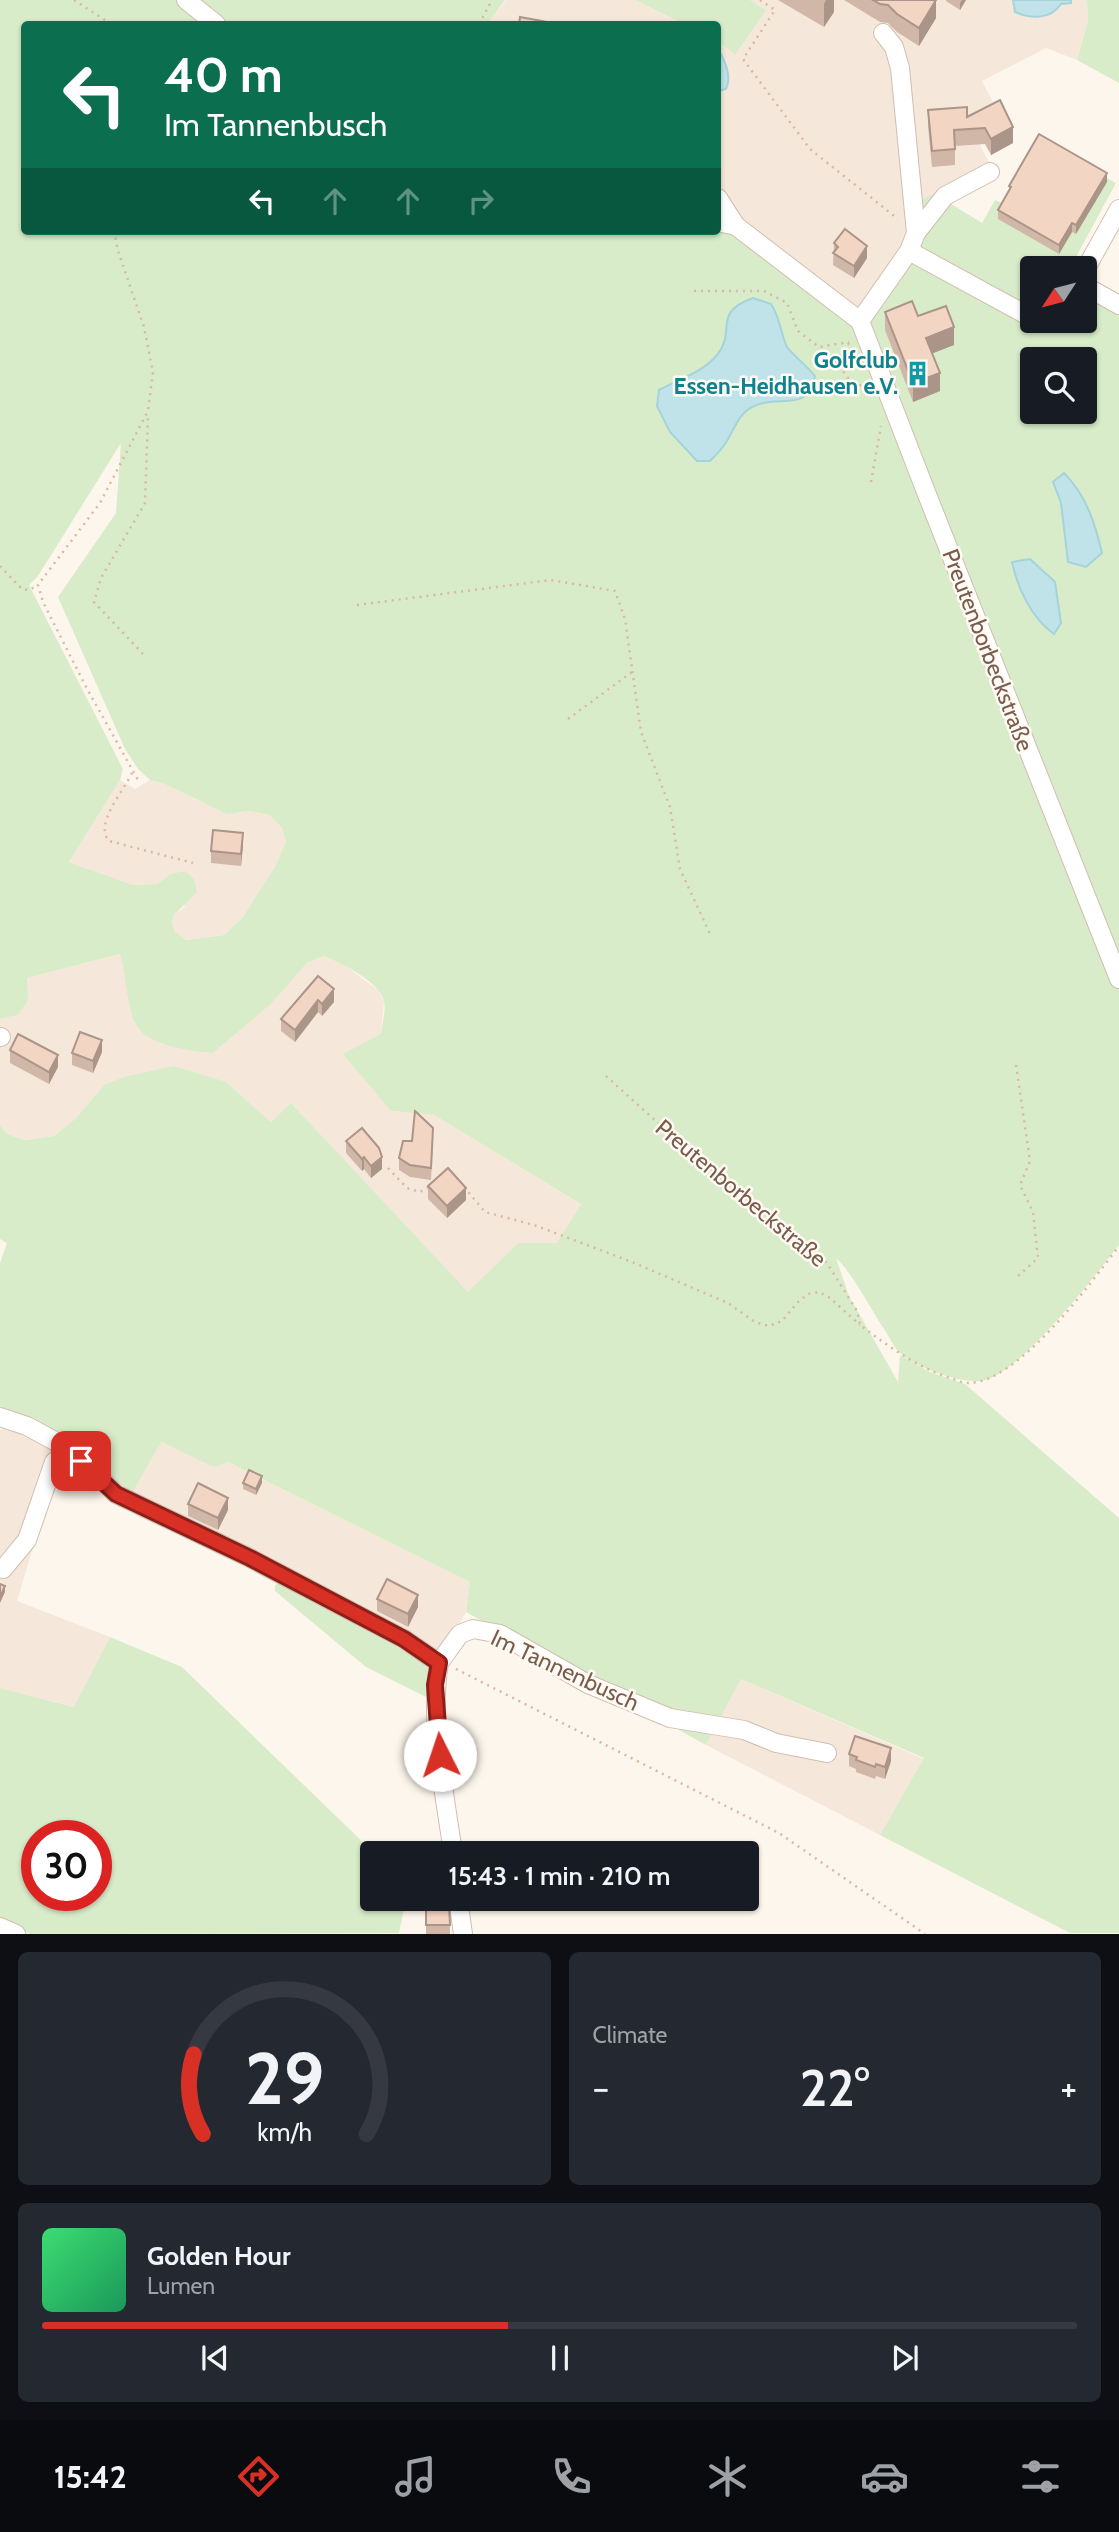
<!DOCTYPE html>
<html lang="en">
<head>
<meta charset="utf-8">
<style>
	:root { --surface:#171b24; --page:#242831; --text:#f1f3f6; --muted:#9ea1a6; --line:#363941; --accent:#d93025 }
	body { margin:0; font-family:Cabin,sans-serif; background:var(--page); color:var(--text); height:100vh; display:flex; flex-direction:column; font-size:26px; white-space:nowrap }
	* { box-sizing:border-box; margin:0 }
	p { font-size:23px; color:var(--muted) }
	.icon { flex:none; width:38px; height:38px; fill:none; stroke:currentColor; stroke-width:2; stroke-linecap:round; stroke-linejoin:round }
	.map { position:relative; height:1934px; overflow:hidden }
	.details { display:flex; flex-direction:column; gap:18px; padding:18px; background:#0d0f14; flex:1 }
	.details>* { flex:none }
	.banner { position:absolute; left:21px; top:21px; width:700px; height:214px; border-radius:7px; box-shadow:0 2px 5px #0004; background:#0b6e4f; color:#fff; overflow:hidden }
	.needle { width:46px; rotate:234deg }
	.buttons { position:absolute; left:1020px; top:256px; display:grid; gap:14px }
	.buttons a { display:grid; place-items:center; width:77px; height:77px; border-radius:7px; background:var(--surface); box-shadow:0 2px 5px #0004; font-size:35px }
	.speed { position:absolute; left:21px; top:1820px; display:flex; gap:14px; font-size:35px; font-weight:700; text-align:center }
	.speed>* { display:grid; place-content:center; width:91px; height:91px; border-radius:50%; background:var(--surface); box-shadow:0 2px 5px #0004; line-height:1 }
	.speed .limit { border:10px solid #d22; background:#fff; color:#111 }
	.pin { position:absolute; display:grid; place-items:center; width:60px; height:60px; color:#fff; margin:-30px; border-radius:14px; box-shadow:0 4px 10px #0006 }
	.me { position:absolute; width:77px; margin:-38px; rotate:356deg; stroke-linejoin:round; filter:drop-shadow(0 0 5px #0008) }
	.turn { display:flex; align-items:center; gap:24px; height:147px; padding:0 28px; font-size:32px }
	.turn .icon { width:91px; height:91px; stroke-width:2.5 }
	.turn b { display:block; font-size:49px; line-height:60px }
	.lanes { display:flex; align-items:center; height:66px; padding:0 28px; background:#0003; justify-content:center; gap:35px; direction:ltr }
	.lanes .off { opacity:.35 }
	.big { font-size:52px; font-weight:600; line-height:1.1 }
	.details .tile { flex:1; display:flex; flex-direction:column; justify-content:center; gap:10px; min-width:0; padding:0 24px; border-radius:10px; background:var(--page) }
	.details .dial { align-items:center; gap:0 }
	.dial svg { height:182px; overflow:visible; fill:none; stroke:var(--line); stroke-width:7; stroke-linecap:round; text-anchor:middle }
	.dial text { fill:var(--text); stroke:none }
	.song { display:flex; align-items:center; gap:21px }
	.cover { width:84px; height:84px; border-radius:10px; background:linear-gradient(135deg,hsl(140 70% 55%),hsl(150 70% 35%)) }
	.played { height:7px; border-radius:4px; background:linear-gradient(90deg,var(--accent) 45%,var(--line) 45%) }
	.keys { display:flex; justify-content:space-around; direction:ltr }
	.heat { display:flex; justify-content:space-between; align-items:center; font-size:38px; direction:ltr }
	.details .tiles { flex:1; display:grid; gap:18px; grid-template-columns:1fr 1fr }
	.tile:last-child { grid-column:span 2 }
	.trip { position:absolute; left:360px; top:1841px; width:399px; height:70px; border-radius:7px; background:var(--surface); box-shadow:0 2px 5px #0004; font-weight:600; line-height:70px; text-align:center }
	.tab-bar { display:flex; height:112px; justify-content:space-around; align-items:center; background:#090b0e; color:var(--muted) }
	.tab-bar .icon { width:49px; height:49px }
	.tab-bar .selected { color:var(--accent) }
	.tab-bar b { font-size:32px; color:var(--text) }
	.map>svg:first-child { display:block }
</style>
</head>
<body>
<div class="map">
<svg width="1119" height="1934" viewBox="0 0 1119 1934">
	<rect width="100%" height="100%" fill="#fdf6ec"/>
	<path fill="#f5e8da" d="M 506,0 L 635,0 L 684,24 L 488,24 Z
		M 750,0 L 1087,0 L 1088,21 L 1077,60 L 1046,48 L 982,81 L 995,106 L 968,120 L 990,165 L 907,242 L 857,307 L 741,222 L 718,216 L 718,41 L 735,54 L 766,10 Z
		M 120,780 L 135,789 L 150,780 L 162,783 L 203,803 L 239,813 L 250,811 L 269,815 L 282,828 L 286,841 L 276,865 L 242,918 L 224,935 L 186,940 L 175,931 L 172,923 L 174,915 L 185,907 L 171,874 L 157,884 L 133,885 L 69,862 Z
		M 121,954 L 135,1024 L 162,1044 L 213,1053 L 271,1004 L 307,963 L 323,956 L 343,964 L 378,990 L 384,1001 L 381,1034 L 391,1111 L 434,1115 L 581,1204 L 557,1244 L 518,1243 L 468,1293 L 291,1103 L 271,1122 L 226,1082 L 104,1085 L 75,1119 L 54,1136 L 25,1140 L 7,1134 L 0,1125 L 0,1019 L 18,1015 L 27,978 Z
		M 7,1426 L 45,1444 L 98,1482 L 88,1486 L 55,1474 L 17,1601 L 110,1637 L 75,1707 L 0,1688 L 0,1430 Z
		M 160,1442 L 214,1466 L 228,1462 L 470,1582 L 466,1612 L 441,1656 L 131,1495 Z
		M 741,1679 L 924,1759 L 880,1835 L 706,1745 Z"/>
	<path fill="#d8ecc9" fill-rule="evenodd" d="M 0,0 L 505,0 L 488,24 L 24,24 L 24,231 L 718,231 L 718,216 L 741,222 L 857,307 L 907,242 L 923,199 L 941,190 L 948,202 L 982,223 L 995,200 L 1002,203 L 1038,141 L 1116,183 L 1070,268 L 1032,268 L 1032,320 L 1085,320 L 1085,293 L 1119,312 L 1119,1245 C 1093,1278 1024,1368 986,1380 C 964,1386 918,1368 901,1354 C 895,1349 890,1339 886,1332 C 871,1310 854,1275 836,1258 L 849,1296 L 898,1382 L 900,1355 L 930,1372 L 965,1384 L 1119,1518 L 1119,1933 L 1070,1933 L 880,1835 L 924,1758 L 741,1679 L 706,1745 L 466,1612 L 470,1582 L 228,1462 L 214,1467 L 161,1442 L 131,1495 L 52,1432 L 0,1406 L 0,1263 L 7,1243 L 0,1239 L 0,1125 L 7,1134 L 25,1140 L 54,1136 L 75,1119 L 104,1085 L 124,1077 L 174,1066 L 226,1082 L 271,1122 L 291,1103 L 468,1292 L 518,1243 L 557,1243 L 581,1204 L 434,1115 L 391,1111 L 343,1054 L 381,1034 C 382,1025 386,1010 384,1001 C 380,982 340,962 323,956 L 307,963 L 271,1004 L 213,1053 C 191,1051 145,1046 135,1023 C 127,1006 126,974 120,954 L 27,978 L 28,1000 L 18,1015 L 0,1019 ZM 1032,359 L 1085,359 L 1085,411 L 1032,411 ZM 121,443 L 116,513 L 58,597 L 125,749 L 138,769 L 150,780 L 162,783 L 227,814 L 250,811 L 269,815 L 282,828 L 286,841 L 276,865 L 242,918 L 224,935 L 186,940 L 175,931 L 172,923 L 174,915 L 197,892 L 194,879 L 185,871 L 171,874 L 157,884 L 133,885 L 69,862 L 120,780 L 123,769 L 29,585 L 38,576 Z
		M 635,0 L 750,0 L 766,10 L 735,55 L 718,41 L 718,24 L 684,24 Z
		M 1087,0 L 1119,0 L 1119,83 L 1077,60 L 1088,21 Z
		M 282,1576 L 436,1664 L 430,1699 L 366,1667 L 275,1591 L 275,1586 Z
		M 110,1637 L 182,1667 L 374,1853 L 373,1899 L 406,1899 L 399,1933 L 31,1934 L 0,1921 L 0,1688 L 74,1707 ZM 37,1836 L 96,1836 L 96,1895 L 37,1895 Z"/>
	<path fill="#bfe3e8" stroke="#a5d3da" stroke-width="2" d="M 1013,0 L 1071,0 L 1071,3 L 1061,4 C 1050,20 1031,19 1015,12 Z
		M 718,49 C 725,60 732,77 726,89 L 718,91 Z
		M 753,298 L 771,304 C 780,317 780,332 787,347 C 790,352 809,368 815,376 C 808,414 780,394 754,406 C 738,413 734,431 725,444 C 721,450 715,456 710,461 L 697,461 L 670,432 L 657,406 L 659,390 C 679,379 702,373 717,355 C 737,331 711,313 753,298 Z
		M 1064,473 C 1086,495 1095,523 1102,553 L 1086,567 L 1068,562 L 1061,503 L 1053,482 Z
		M 1030,559 L 1055,582 L 1061,623 L 1054,634 C 1032,619 1017,587 1012,562 Z"/>
	<g fill="none" stroke-linecap="round" stroke-linejoin="round">
		<defs>
			<path id="minor" d="M 186,0 L 216,24
				M 883,33 L 894,47 L 900,68 L 916,233
				M 718,198 L 736,226
				M 718,222 L 736,226 L 860,321 L 926,492 L 1119,979
				M 909,251 L 1032,318
				M 1085,270 L 1119,209
				M 1085,286 L 1119,305
				M 1037,320 L 1041,323 L 1054,320
				M 860,321 L 909,251 L 916,233 L 945,196 L 990,172
				M 0,1037 L 1,1037
				M 0,1417 L 27,1426 L 62,1445 L 92,1470 L 116,1494 L 250,1558 L 404,1639 L 439,1663 C 429,1720 445,1795 453,1853
				M 3,1569 L 27,1540 L 54,1462 L 69,1451
				M 439,1663 L 460,1634 L 473,1629 L 500,1634 L 588,1684 L 670,1718 L 744,1730 L 776,1743 L 827,1753
				M 458,1899 L 463,1934
				M 0,1927 L 16,1934"/>
		</defs>
		<use href="#minor" stroke="#d1beb0" stroke-width="20"/>
		<path stroke="#d9b8a5" stroke-width="2.5" stroke-dasharray="2 5" stroke-linecap="butt" d="M 74,0 L 111,24
			M 760,0 L 775,10 L 743,59 L 810,149 L 898,219
			M 479,24 L 492,0
			M 114,231 L 118,251 L 144,327 L 153,372 L 148,411 L 100,503 L 38,585 L 43,602 L 85,685 L 138,780
			M 694,291 L 764,291 L 787,303 L 798,331 L 819,347 L 849,342
			M 849,343 L 836,361 L 848,378 L 866,389 L 869,395
			M 871,482 L 881,426
			M 0,566 L 22,589 L 29,590 L 38,585
			M 357,605 L 551,580 L 615,591 L 625,619 L 641,732 L 670,807 L 680,869 L 711,936
			M 143,654 L 94,602 L 101,578 L 145,503 L 148,415
			M 568,719 L 632,672
			M 132,773 C 123,792 94,824 109,841 L 193,863
			M 1016,1065 L 1030,1161 L 1020,1185 L 1033,1212 L 1038,1258 L 1018,1276
			M 606,1076 L 699,1160 L 827,1263 L 857,1311 L 860,1325 C 888,1346 914,1365 947,1377 C 954,1379 961,1383 968,1383 C 1018,1383 1090,1284 1119,1246
			M 388,1168 L 407,1188 L 420,1192 L 430,1186
			M 464,1187 L 485,1212 L 534,1225 L 632,1262 L 728,1303 L 755,1322 L 769,1326 L 782,1321 L 798,1302 L 808,1294 L 819,1292 L 830,1298 L 860,1325
			M 456,1669 L 779,1833 L 925,1934"/>
		<use href="#minor" stroke="#fff" stroke-width="18"/>
	</g>
	<path fill="#d1b7a8" d="M 778,0 L 834,0 L 834,12 L 824,27 Z
		M 844,0 L 936,0 L 936,18 L 919,46 L 897,32 L 888,23 L 880,22 Z
		M 946,0 L 966,0 L 960,10 L 946,1 Z
		M 928,110 L 967,117 L 1013,143 L 991,155 L 985,144 L 955,146 L 955,165 L 932,167 L 928,126 Z
		M 1107,182 L 1076,234 L 1072,232 L 1059,254 L 998,219 L 998,210 L 1009,190 L 1009,186 Z
		M 834,243 L 867,258 L 854,278 L 833,265 Z
		M 885,312 L 918,316 L 954,345 L 932,353 L 940,391 L 913,402 L 885,330 Z
		M 243,845 L 241,866 L 211,863 L 211,851 Z
		M 318,976 L 334,1002 L 322,1016 L 318,1012 L 295,1042 L 281,1031 L 281,1019 Z
		M 10,1050 L 58,1067 L 49,1084 L 10,1063 Z
		M 102,1052 L 93,1073 L 72,1065 L 72,1053 Z
		M 433,1140 L 431,1180 L 410,1177 L 399,1170 L 399,1158 L 412,1141 Z
		M 346,1141 L 382,1169 L 371,1178 L 364,1169 L 362,1171 L 346,1153 Z
		M 428,1186 L 466,1200 L 447,1218 L 428,1199 Z
		M 243,1483 L 262,1483 L 256,1495 L 243,1489 Z
		M 188,1504 L 228,1510 L 218,1530 L 188,1516 Z
		M 377,1599 L 418,1607 L 408,1627 L 377,1611 Z
		M 849,1754 L 891,1761 L 885,1779 L 876,1776 L 875,1779 L 856,1772 L 856,1769 L 849,1766 Z
		M 426,1902 L 450,1925 L 450,1934 L 426,1934 Z"/>
	<path fill="#aa9588" d="M 826,0 L 834,0 L 834,12 L 824,27 L 824,4 Z
		M 936,0 L 936,18 L 919,46 L 919,28 Z
		M 962,0 L 966,0 L 960,10 L 960,3 Z
		M 1013,127 L 1013,143 L 991,155 L 991,139 Z
		M 1107,173 L 1107,182 L 1076,234 L 1076,225 Z
		M 1072,223 L 1072,232 L 1059,254 L 1059,245 Z
		M 867,246 L 867,258 L 854,278 L 854,266 Z
		M 954,327 L 954,345 L 926,356 L 926,338 Z
		M 940,373 L 940,391 L 913,402 L 913,383 Z
		M 243,833 L 243,845 L 241,866 L 241,854 Z
		M 334,989 L 334,1002 L 322,1016 L 322,1004 Z
		M 318,1000 L 318,1012 L 295,1042 L 295,1030 Z
		M 102,1040 L 102,1052 L 93,1073 L 93,1061 Z
		M 58,1055 L 58,1067 L 49,1084 L 49,1072 Z
		M 364,1157 L 364,1169 L 362,1171 L 362,1159 Z
		M 382,1157 L 382,1169 L 371,1178 L 371,1166 Z
		M 466,1188 L 466,1200 L 447,1218 L 447,1206 Z
		M 262,1476 L 262,1483 L 256,1495 L 256,1489 Z
		M 228,1498 L 228,1510 L 218,1530 L 218,1518 Z
		M 5,1586 L 5,1592 L 0,1603 L 0,1597 Z
		M 418,1595 L 418,1607 L 408,1627 L 408,1614 Z
		M 891,1748 L 891,1761 L 885,1779 L 885,1767 Z"/>
	<path fill="#f3d5c3" stroke="#aa9588" stroke-width="2" d="M 873,0 L 936,0 L 919,28 L 897,14 L 888,5 L 880,4 Z
		M 520,17 L 558,24 L 519,24 Z
		M 1000,100 L 1013,127 L 991,139 L 985,128 L 954,130 L 955,149 L 932,151 L 928,110 L 967,107 L 967,117 Z
		M 1039,134 L 1107,173 L 1076,225 L 1072,223 L 1059,245 L 998,210 L 1011,187 L 1009,186 Z
		M 845,229 L 867,246 L 854,266 L 833,253 L 838,247 L 834,243 Z
		M 912,301 L 918,316 L 946,306 L 954,327 L 926,338 L 940,373 L 913,383 L 885,312 Z
		M 213,830 L 243,833 L 241,854 L 211,851 Z
		M 318,976 L 334,989 L 322,1004 L 318,1000 L 295,1030 L 281,1019 Z
		M 80,1032 L 102,1040 L 93,1061 L 72,1053 Z
		M 18,1034 L 58,1055 L 49,1072 L 10,1050 Z
		M 415,1111 L 433,1128 L 431,1168 L 410,1165 L 399,1158 L 403,1141 L 412,1141 Z
		M 362,1128 L 379,1148 L 382,1157 L 371,1166 L 364,1157 L 362,1159 L 346,1141 Z
		M 448,1168 L 466,1188 L 447,1206 L 428,1186 Z
		M 249,1470 L 262,1476 L 256,1489 L 243,1483 Z
		M 198,1483 L 228,1498 L 218,1518 L 188,1504 Z
		M 387,1579 L 418,1595 L 408,1614 L 377,1599 Z
		M 0,1584 L 5,1586 L 0,1597 Z
		M 855,1736 L 891,1748 L 885,1767 L 876,1764 L 875,1767 L 856,1760 L 857,1757 L 849,1754 Z
		M 426,1902 L 449,1902 L 450,1925 L 426,1925 Z"/>
	<g fill="none" stroke-linecap="round" stroke-linejoin="round">
		<defs>
			<path id="route" d="M 81,1461 L 116,1494 L 250,1558 L 404,1639 L 439,1663 L 435,1685 L 440,1755"/>
		</defs>
		<use href="#route" stroke="#8d1f18" stroke-width="18"/>
		<use href="#route" stroke="#d93025" stroke-width="12"/>
	</g>
	<defs>
		<symbol id="building-bare" viewBox="-9 -9 18 18"><path d="M-4-6H4V6H1V3H-1V6H-4ZM-2.5-4.3h1.7v1.8h-1.7ZM.8-4.3h1.7v1.8H.8ZM-2.5-1h1.7V.8h-1.7ZM.8-1h1.7V.8H.8Z" fill="#0f9aa8" stroke="#fffaf3" stroke-width="2.5" paint-order="stroke"/></symbol>
	</defs>
	<g fill-rule="evenodd">
		<use href="#building-bare" x="900" y="356" width="35" height="35"/>
	</g>
	<g text-anchor="middle" dominant-baseline="central" stroke-width="5" stroke-linejoin="round" paint-order="stroke">
		<g font-size="23" font-weight="bold" fill="#0d838f" stroke="#fffaf3" text-anchor="end">
			<text x="898" y="360">Golfclub<tspan x="898" dy="26">Essen-Heidhausen e.V.</tspan></text>
		</g>
		<g font-size="23" fill="#7a5c4d" stroke="#fffaf3">
			<text transform="translate(988 650) rotate(69)">Preutenborbeckstraße</text>
			<text transform="translate(741 1193) rotate(40)">Preutenborbeckstraße</text>
			<text transform="translate(565 1670) rotate(25)">Im Tannenbusch</text>
		</g>
	</g>
</svg>
<div class="buttons">
<a><svg class="needle" viewBox="-14 -14 28 28"><path d="M0-13l5 13h-10z" fill="#e53935"/><path d="M0 13l5-13h-10z" fill="#9ea1a6"/></svg></a>
<a><svg class="icon" aria-label="search" viewBox="0 0 24 24"><circle cx="10" cy="10" r="6"/><path d="M15 15l6 6"/></svg></a>
</div>
<div class="speed"><div class="limit">30</div></div>
<div class="pin" style="left:81px;top:1461px;background:#d93025"><svg class="icon" aria-label="arrive" viewBox="0 0 24 24"><path d="M6 21V4h12l-3 4 3 4H6"/></svg></div>
<svg class="me" style="left:440px;top:1755px" viewBox="-20 -20 40 40"><circle r="19" fill="#fff"/><path d="M0-13L10 11 0 6-10 11z" fill="#d93025"/></svg>
<div class="trip">15:43 · 1 min · 210 m</div>
<div class="banner">
<div class="turn"><svg class="icon" aria-label="left" viewBox="0 0 24 24"><path d="M17 20v-9H6M10 6l-5 5 5 5"/></svg><div><b>40 m</b>Im Tannenbusch</div></div>
<div class="lanes"><svg class="icon" aria-label="left" viewBox="0 0 24 24"><path d="M17 20v-9H6M10 6l-5 5 5 5"/></svg><svg class="icon off" aria-label="ahead" viewBox="0 0 24 24"><path d="M12 20V5M6 11l6-6 6 6"/></svg><svg class="icon off" aria-label="ahead" viewBox="0 0 24 24"><path d="M12 20V5M6 11l6-6 6 6"/></svg><svg class="icon off" aria-label="right" viewBox="0 0 24 24"><path d="M7 20v-9h11M14 6l5 5-5 5"/></svg></div>
</div>
</div>
<section class="details">
<div class="tiles">
<div class="tile dial"><svg viewBox="0 0 100 80">
<path d="M14 69A42 42 0 1 1 86 69"/>
<path d="M14 69A42 42 0 0 1 10 34" stroke="#d93025"/>
<text x="50" y="56" font-size="32" font-weight="700">29</text>
<text x="50" y="72" font-size="11">km/h</text>
</svg></div>
<div class="tile"><p>Climate</p>
<div class="heat"><a>−</a><b class="big">22°</b><a>+</a></div>
</div>
<div class="tile">
<div class="song"><i class="cover"></i><div><b>Golden Hour</b><p>Lumen</p></div></div>
<div class="played"></div>
<div class="keys"><svg class="icon" aria-label="previous" viewBox="0 0 24 24"><path d="M18 5L8 12l10 7zM5 5v14"/></svg><svg class="icon" aria-label="pause" viewBox="0 0 24 24"><path d="M8 5v14M16 5v14"/></svg><svg class="icon" aria-label="next" viewBox="0 0 24 24"><path d="M6 5l10 7-10 7zM19 5v14"/></svg></div>
</div>
</div>
</section>
<nav class="tab-bar">
<b>15:42</b>
<svg class="icon selected" aria-label="directions" viewBox="0 0 24 24"><path d="M12 3l9 9-9 9-9-9zM9 14v-3h6M13 9l2 2-2 2"/></svg>
<svg class="icon" aria-label="music" viewBox="0 0 24 24"><path d="M9 18V5l10-2v13"/><circle cx="6" cy="18" r="3"/><circle cx="16" cy="16" r="3"/></svg>
<svg class="icon" aria-label="phone" viewBox="0 0 24 24"><path d="M5 4h4l2 5-3 2q2 4 5 5l2-3 5 2v4C11 20 4 13 5 4z"/></svg>
<svg class="icon" aria-label="climate" viewBox="0 0 24 24"><path d="M12 3v18M4 7l16 10M4 17L20 7"/></svg>
<svg class="icon" aria-label="car" viewBox="0 0 24 24"><path d="M5 17H2v-5l4-1 3-4h7l3 4 3 1v5h-3M9 17h6M6 11h13"/><circle cx="7" cy="17" r="2"/><circle cx="17" cy="17" r="2"/></svg>
<svg class="icon" aria-label="filters" viewBox="0 0 24 24"><path d="M4 7h16M4 17h16"/><circle cx="9" cy="7" r="2"/><circle cx="15" cy="17" r="2"/></svg>
</nav>
</body>
</html>
